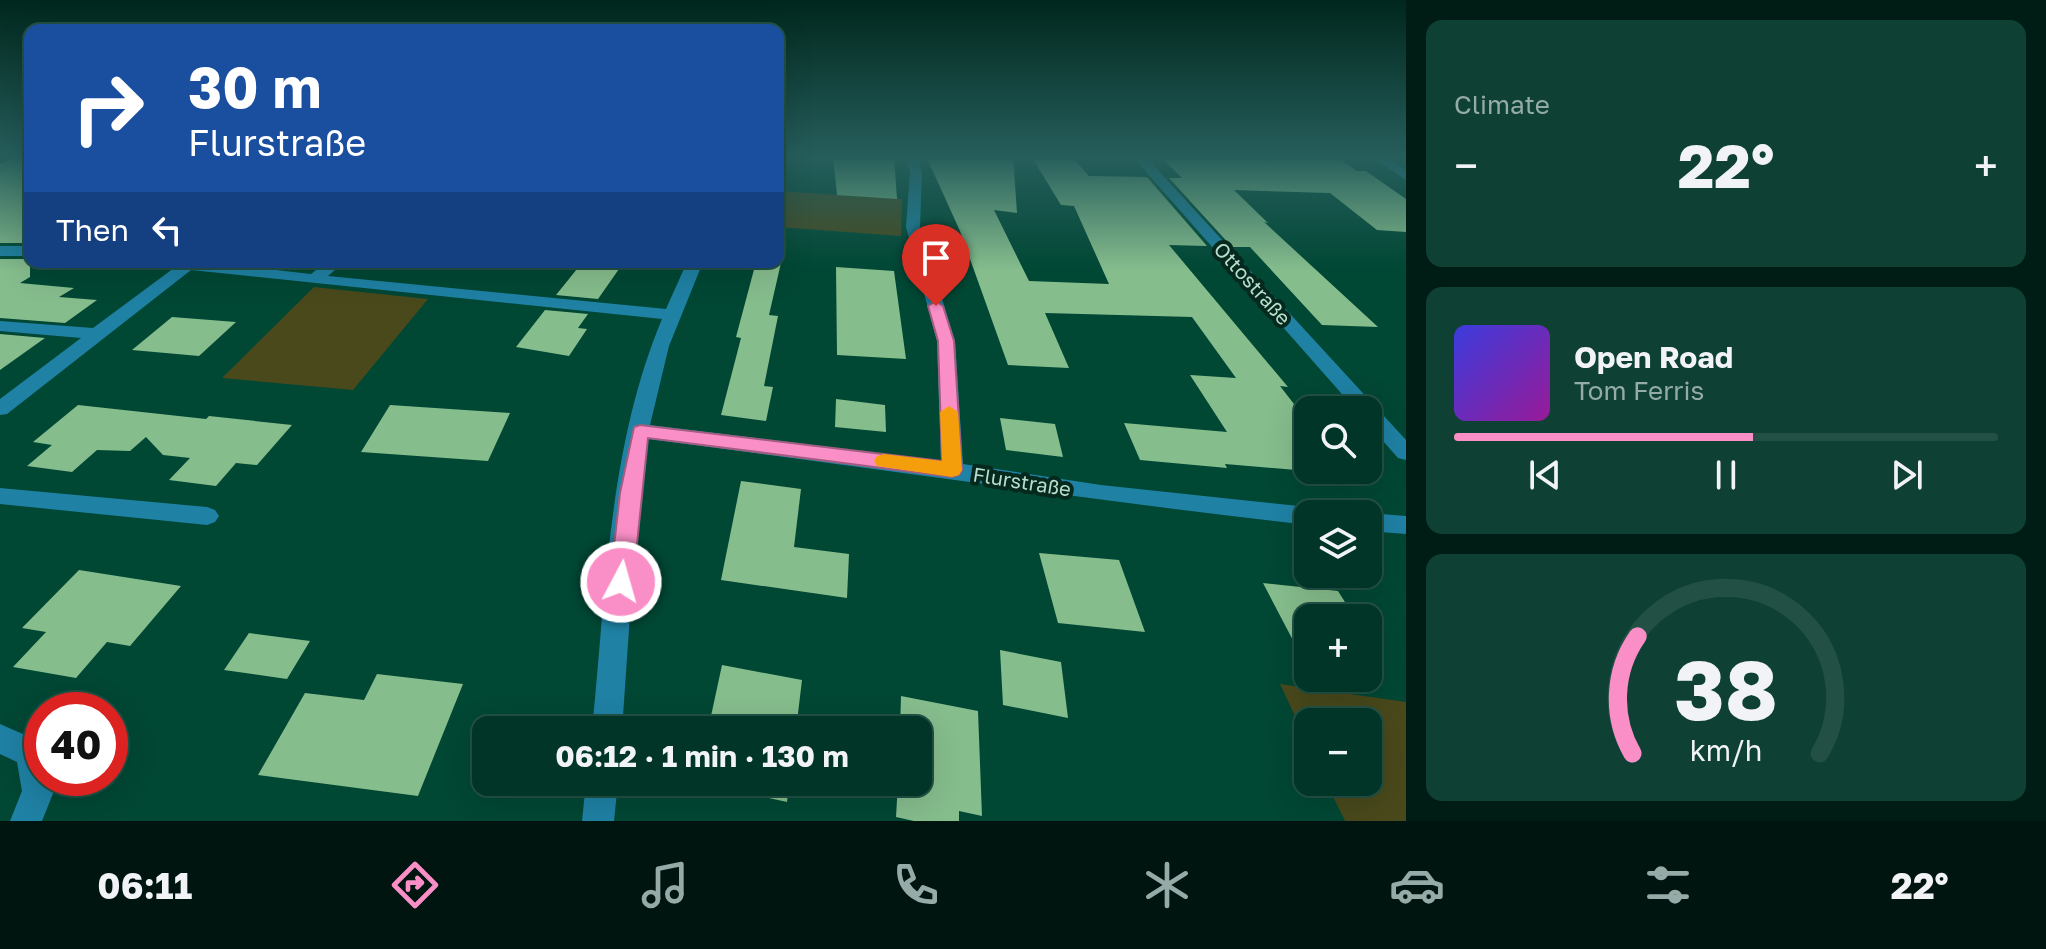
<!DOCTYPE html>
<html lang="en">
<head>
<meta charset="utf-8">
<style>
	:root { --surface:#003527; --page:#0e4033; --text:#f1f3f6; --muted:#95aba7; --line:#225044; --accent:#fa8fc7 }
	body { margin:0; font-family:"Golos Text",sans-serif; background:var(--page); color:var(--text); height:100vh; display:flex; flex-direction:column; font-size:30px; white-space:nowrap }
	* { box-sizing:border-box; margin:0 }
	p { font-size:26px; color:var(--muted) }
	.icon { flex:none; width:44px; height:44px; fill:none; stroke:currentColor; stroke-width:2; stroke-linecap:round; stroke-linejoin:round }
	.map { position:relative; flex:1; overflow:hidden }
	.side { display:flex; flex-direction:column; gap:20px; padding:20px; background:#001d15; width:640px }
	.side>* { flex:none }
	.guide { position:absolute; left:24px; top:24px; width:760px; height:244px; border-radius:16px; box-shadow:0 8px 32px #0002,0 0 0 2px var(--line); background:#1a4fa0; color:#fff; overflow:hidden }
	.fabs { position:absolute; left:1294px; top:396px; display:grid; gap:16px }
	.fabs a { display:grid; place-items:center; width:88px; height:88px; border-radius:16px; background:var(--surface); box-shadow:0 8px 32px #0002,0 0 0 2px var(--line); font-size:40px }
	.speed { position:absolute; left:24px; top:692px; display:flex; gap:16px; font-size:40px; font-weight:700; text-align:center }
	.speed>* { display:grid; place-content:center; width:104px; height:104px; border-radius:50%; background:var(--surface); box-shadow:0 8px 32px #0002,0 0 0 2px var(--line); line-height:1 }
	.speed .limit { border:12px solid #d22; background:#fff; color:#111 }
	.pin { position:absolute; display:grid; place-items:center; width:68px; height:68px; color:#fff; margin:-82px -34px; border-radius:50% 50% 50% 0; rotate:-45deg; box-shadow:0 0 8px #0007 }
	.pin .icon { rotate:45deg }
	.me { position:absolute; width:88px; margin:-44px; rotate:6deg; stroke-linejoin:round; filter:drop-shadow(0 0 6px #0008) }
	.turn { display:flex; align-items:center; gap:28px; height:168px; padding:0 32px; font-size:36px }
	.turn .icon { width:104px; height:104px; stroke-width:2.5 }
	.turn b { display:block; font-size:56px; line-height:68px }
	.then { display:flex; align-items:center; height:76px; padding:0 32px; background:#0003; gap:16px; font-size:30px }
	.big { font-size:60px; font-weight:700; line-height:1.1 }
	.side .widget { flex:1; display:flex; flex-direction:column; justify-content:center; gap:12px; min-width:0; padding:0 28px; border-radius:16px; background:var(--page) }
	.side .dial { align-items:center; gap:0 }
	.dial svg { height:208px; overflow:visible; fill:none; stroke:var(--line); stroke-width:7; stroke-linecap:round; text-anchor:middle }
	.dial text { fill:var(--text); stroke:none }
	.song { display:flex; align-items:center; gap:24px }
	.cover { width:96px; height:96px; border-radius:12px; background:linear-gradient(135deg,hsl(240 70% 55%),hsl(300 70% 35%)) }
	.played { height:8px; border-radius:4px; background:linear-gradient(90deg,var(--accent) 55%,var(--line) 55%) }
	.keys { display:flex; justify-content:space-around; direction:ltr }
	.heat { display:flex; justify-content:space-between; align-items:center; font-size:44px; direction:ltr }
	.trip { position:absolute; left:472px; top:716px; width:460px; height:80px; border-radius:16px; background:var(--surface); box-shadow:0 8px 32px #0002,0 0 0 2px var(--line); font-weight:700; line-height:80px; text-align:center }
	.dock { display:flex; height:128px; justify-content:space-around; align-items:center; background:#001510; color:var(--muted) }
	.dock .icon { width:56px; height:56px }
	.dock .active { color:var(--accent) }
	.dock b { font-size:36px; color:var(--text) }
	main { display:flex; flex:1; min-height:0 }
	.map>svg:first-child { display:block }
</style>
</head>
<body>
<main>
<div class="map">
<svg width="1406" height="821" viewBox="0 0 1406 821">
	<rect width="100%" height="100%" fill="#004734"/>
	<path fill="#49491c" d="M 778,191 L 902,199 L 901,236 L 778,227 Z
		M 314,287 L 428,299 L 353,390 L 222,378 Z
		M 1280,684 L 1406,702 L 1406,821 L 1345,821 L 1326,782 L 1368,782 L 1368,722 L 1308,722 L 1308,744 Z"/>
	<path fill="#86bd8d" d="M 19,156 L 30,156 L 30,243 L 0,243 L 0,164 Z
		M 833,156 L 894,156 L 897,199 L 837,195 Z
		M 926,156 L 1013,156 L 1017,213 L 994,210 L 1029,281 L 1109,284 L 1074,206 L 1061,205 L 1031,156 L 1071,156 L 1089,176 L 1147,177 L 1207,246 L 1169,245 L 1288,387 L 1280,386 L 1308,422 L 1308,471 L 1225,464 L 1227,468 L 1140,460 L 1124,423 L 1227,432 L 1190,375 L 1236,378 L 1192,317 L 1045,313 L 1069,368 L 1008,365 L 960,231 Z
		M 1160,156 L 1337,157 L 1357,171 L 1366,171 L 1406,199 L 1406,232 L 1377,230 L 1330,193 L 1234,190 L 1268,223 L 1264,222 L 1378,327 L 1322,325 L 1250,247 L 1232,247 L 1169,178 L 1182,178 Z
		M 778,252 L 783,254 L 769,315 L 778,316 L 764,386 L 773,387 L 766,421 L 721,415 L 741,338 L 736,337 L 756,262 L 778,262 Z
		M 0,259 L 30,259 L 30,277 L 20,283 L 74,288 L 59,297 L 97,300 L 65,323 L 0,318 Z
		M 581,264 L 619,269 L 598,299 L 556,295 Z
		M 836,267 L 894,271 L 906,359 L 837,355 Z
		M 545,310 L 588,314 L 578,328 L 587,329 L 569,356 L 516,347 Z
		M 172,317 L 236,322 L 199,356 L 132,350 Z
		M 0,334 L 45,338 L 0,370 Z
		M 836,399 L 885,405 L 886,432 L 835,427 Z
		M 78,405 L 206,419 L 209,416 L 292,425 L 257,465 L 236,463 L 216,486 L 169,480 L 190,458 L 163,455 L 146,437 L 130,451 L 97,450 L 72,472 L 27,466 L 52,445 L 33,442 Z
		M 390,405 L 510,413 L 488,461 L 361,452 Z
		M 1000,418 L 1055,424 L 1063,457 L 1006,450 Z
		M 741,481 L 801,489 L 794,547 L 849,554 L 847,598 L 721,580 Z
		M 1039,553 L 1119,560 L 1145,632 L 1058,623 Z
		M 79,570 L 181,586 L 130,646 L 107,642 L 76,678 L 13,667 L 46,632 L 22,628 Z
		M 1263,583 L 1338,591 L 1355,618 L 1308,618 L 1308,669 Z
		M 249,633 L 310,641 L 287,679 L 224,670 Z
		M 1000,650 L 1061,662 L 1068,718 L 1003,705 Z
		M 722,665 L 802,680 L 796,730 L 708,730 Z
		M 377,674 L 463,684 L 418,796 L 258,775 L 305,693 L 364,700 Z
		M 901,696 L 978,711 L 982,816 L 959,811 L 959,821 L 914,821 L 896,817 L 898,782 L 918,782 L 918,730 L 900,730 Z
		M 696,782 L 789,782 L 787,802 Z"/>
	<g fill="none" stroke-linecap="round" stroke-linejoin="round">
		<path fill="#1f81a4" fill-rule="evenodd" d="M 906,156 L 918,156 L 922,172 L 920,227 L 955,341 L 963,464 L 1101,485 L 1308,507 L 1319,514 L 1308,514 L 1308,525 C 1087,500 868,467 648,439 L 635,543 L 622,730 L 592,730 C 606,593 608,448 662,319 L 191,270 L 7,414 L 0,415 L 0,399 L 81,338 L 0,331 L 0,321 L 93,328 L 174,268 L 156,262 L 205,262 L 311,274 L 326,262 L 344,262 L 328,276 L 666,309 L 687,262 L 703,262 L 669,346 L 650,425 L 941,461 L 937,341 L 906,227 L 910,172 Z
			M 1132,156 L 1145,156 L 1406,440 L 1406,460 L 1398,458 L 1368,424 L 1368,410 L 1356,410 Z
			M 1370,156 L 1384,156 L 1406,170 L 1406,180 Z
			M 0,246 L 30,246 L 30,256 L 0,256 Z
			M 0,488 L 207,507 L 215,510 L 219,516 L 215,522 L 207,525 L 0,504 Z
			M 1368,513 L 1406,516 L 1406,534 L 1368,531 L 1368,514 L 1365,514 Z
			M 0,724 L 41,742 L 42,778 L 51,778 L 54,791 L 42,821 L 10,821 L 22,791 L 17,762 L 0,754 Z
			M 586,782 L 618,782 L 614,821 L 582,821 Z"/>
	</g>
	<linearGradient id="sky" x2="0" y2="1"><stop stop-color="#00271d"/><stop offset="0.58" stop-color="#265e5c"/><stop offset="1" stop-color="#265e5c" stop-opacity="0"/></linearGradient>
	<rect width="1406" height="271" fill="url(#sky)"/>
	<path fill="#fa8fc7" stroke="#a25d81" stroke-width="2" d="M 936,301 L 943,306 L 954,341 L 962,470 L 959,475 L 952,477 L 648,438 L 633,582 L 630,589 L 621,591 L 613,589 L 610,582 L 620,493 L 634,427 L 640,425 L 942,461 L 938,341 L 928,306 Z"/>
	<path fill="#f59e0b" d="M 949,406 L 958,412 L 962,470 L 959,475 L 952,477 L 877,466 L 874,461 L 877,456 L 884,454 L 942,461 L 940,412 Z"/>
	<g text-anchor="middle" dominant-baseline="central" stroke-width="8" stroke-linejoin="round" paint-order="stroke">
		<g font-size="20" fill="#b8dece" stroke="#06291e">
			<text transform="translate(1253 283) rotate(48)">Ottostraße</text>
			<text transform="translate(1022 481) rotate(9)">Flurstraße</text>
		</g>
	</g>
</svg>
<div class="fabs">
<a><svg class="icon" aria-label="search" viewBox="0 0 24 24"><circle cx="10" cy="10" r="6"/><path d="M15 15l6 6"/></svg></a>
<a><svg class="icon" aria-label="layers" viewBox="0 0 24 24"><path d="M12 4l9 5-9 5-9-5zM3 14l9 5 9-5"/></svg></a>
<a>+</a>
<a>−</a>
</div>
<div class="speed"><div class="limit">40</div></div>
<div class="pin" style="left:936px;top:306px;background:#d93025"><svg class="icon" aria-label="arrive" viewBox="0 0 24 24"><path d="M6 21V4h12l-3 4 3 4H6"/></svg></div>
<svg class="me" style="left:621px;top:582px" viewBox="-20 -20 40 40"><circle r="17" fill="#fa8fc7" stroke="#fff" stroke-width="3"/><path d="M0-11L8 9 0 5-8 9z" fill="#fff"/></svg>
<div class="trip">06:12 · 1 min · 130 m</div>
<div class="guide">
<div class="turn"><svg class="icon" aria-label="right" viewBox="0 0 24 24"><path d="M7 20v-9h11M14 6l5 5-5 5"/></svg><div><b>30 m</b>Flurstraße</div></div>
<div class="then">Then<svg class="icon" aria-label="left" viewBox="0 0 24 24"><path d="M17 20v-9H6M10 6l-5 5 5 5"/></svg></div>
</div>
</div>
<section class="side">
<div class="widget"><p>Climate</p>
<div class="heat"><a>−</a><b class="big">22°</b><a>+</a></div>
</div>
<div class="widget">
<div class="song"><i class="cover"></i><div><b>Open Road</b><p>Tom Ferris</p></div></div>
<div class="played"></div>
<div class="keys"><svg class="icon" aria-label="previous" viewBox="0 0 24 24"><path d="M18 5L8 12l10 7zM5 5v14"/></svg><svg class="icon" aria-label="pause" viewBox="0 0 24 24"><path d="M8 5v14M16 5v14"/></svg><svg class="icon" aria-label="next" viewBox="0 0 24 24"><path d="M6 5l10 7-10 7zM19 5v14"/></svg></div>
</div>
<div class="widget dial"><svg viewBox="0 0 100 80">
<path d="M14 69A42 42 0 1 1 86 69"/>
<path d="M14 69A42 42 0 0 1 16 24" stroke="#fa8fc7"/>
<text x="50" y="56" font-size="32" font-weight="700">38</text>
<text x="50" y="72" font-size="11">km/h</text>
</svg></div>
</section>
</main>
<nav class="dock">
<b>06:11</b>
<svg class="icon active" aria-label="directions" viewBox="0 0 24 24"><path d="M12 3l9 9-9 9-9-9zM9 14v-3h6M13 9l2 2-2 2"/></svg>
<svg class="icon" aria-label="music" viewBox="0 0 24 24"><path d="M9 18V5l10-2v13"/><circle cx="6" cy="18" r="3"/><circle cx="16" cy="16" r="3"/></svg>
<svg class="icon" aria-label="phone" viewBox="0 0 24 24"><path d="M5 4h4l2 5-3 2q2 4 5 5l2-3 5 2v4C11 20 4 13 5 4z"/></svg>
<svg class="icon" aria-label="climate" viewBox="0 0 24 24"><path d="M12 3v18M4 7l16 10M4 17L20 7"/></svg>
<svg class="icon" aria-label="car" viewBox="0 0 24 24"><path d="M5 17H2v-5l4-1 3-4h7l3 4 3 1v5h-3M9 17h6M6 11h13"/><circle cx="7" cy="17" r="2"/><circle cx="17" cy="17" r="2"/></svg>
<svg class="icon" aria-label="filters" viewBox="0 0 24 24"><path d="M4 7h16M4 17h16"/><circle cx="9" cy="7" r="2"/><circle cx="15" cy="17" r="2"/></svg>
<b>22°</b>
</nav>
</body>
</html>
